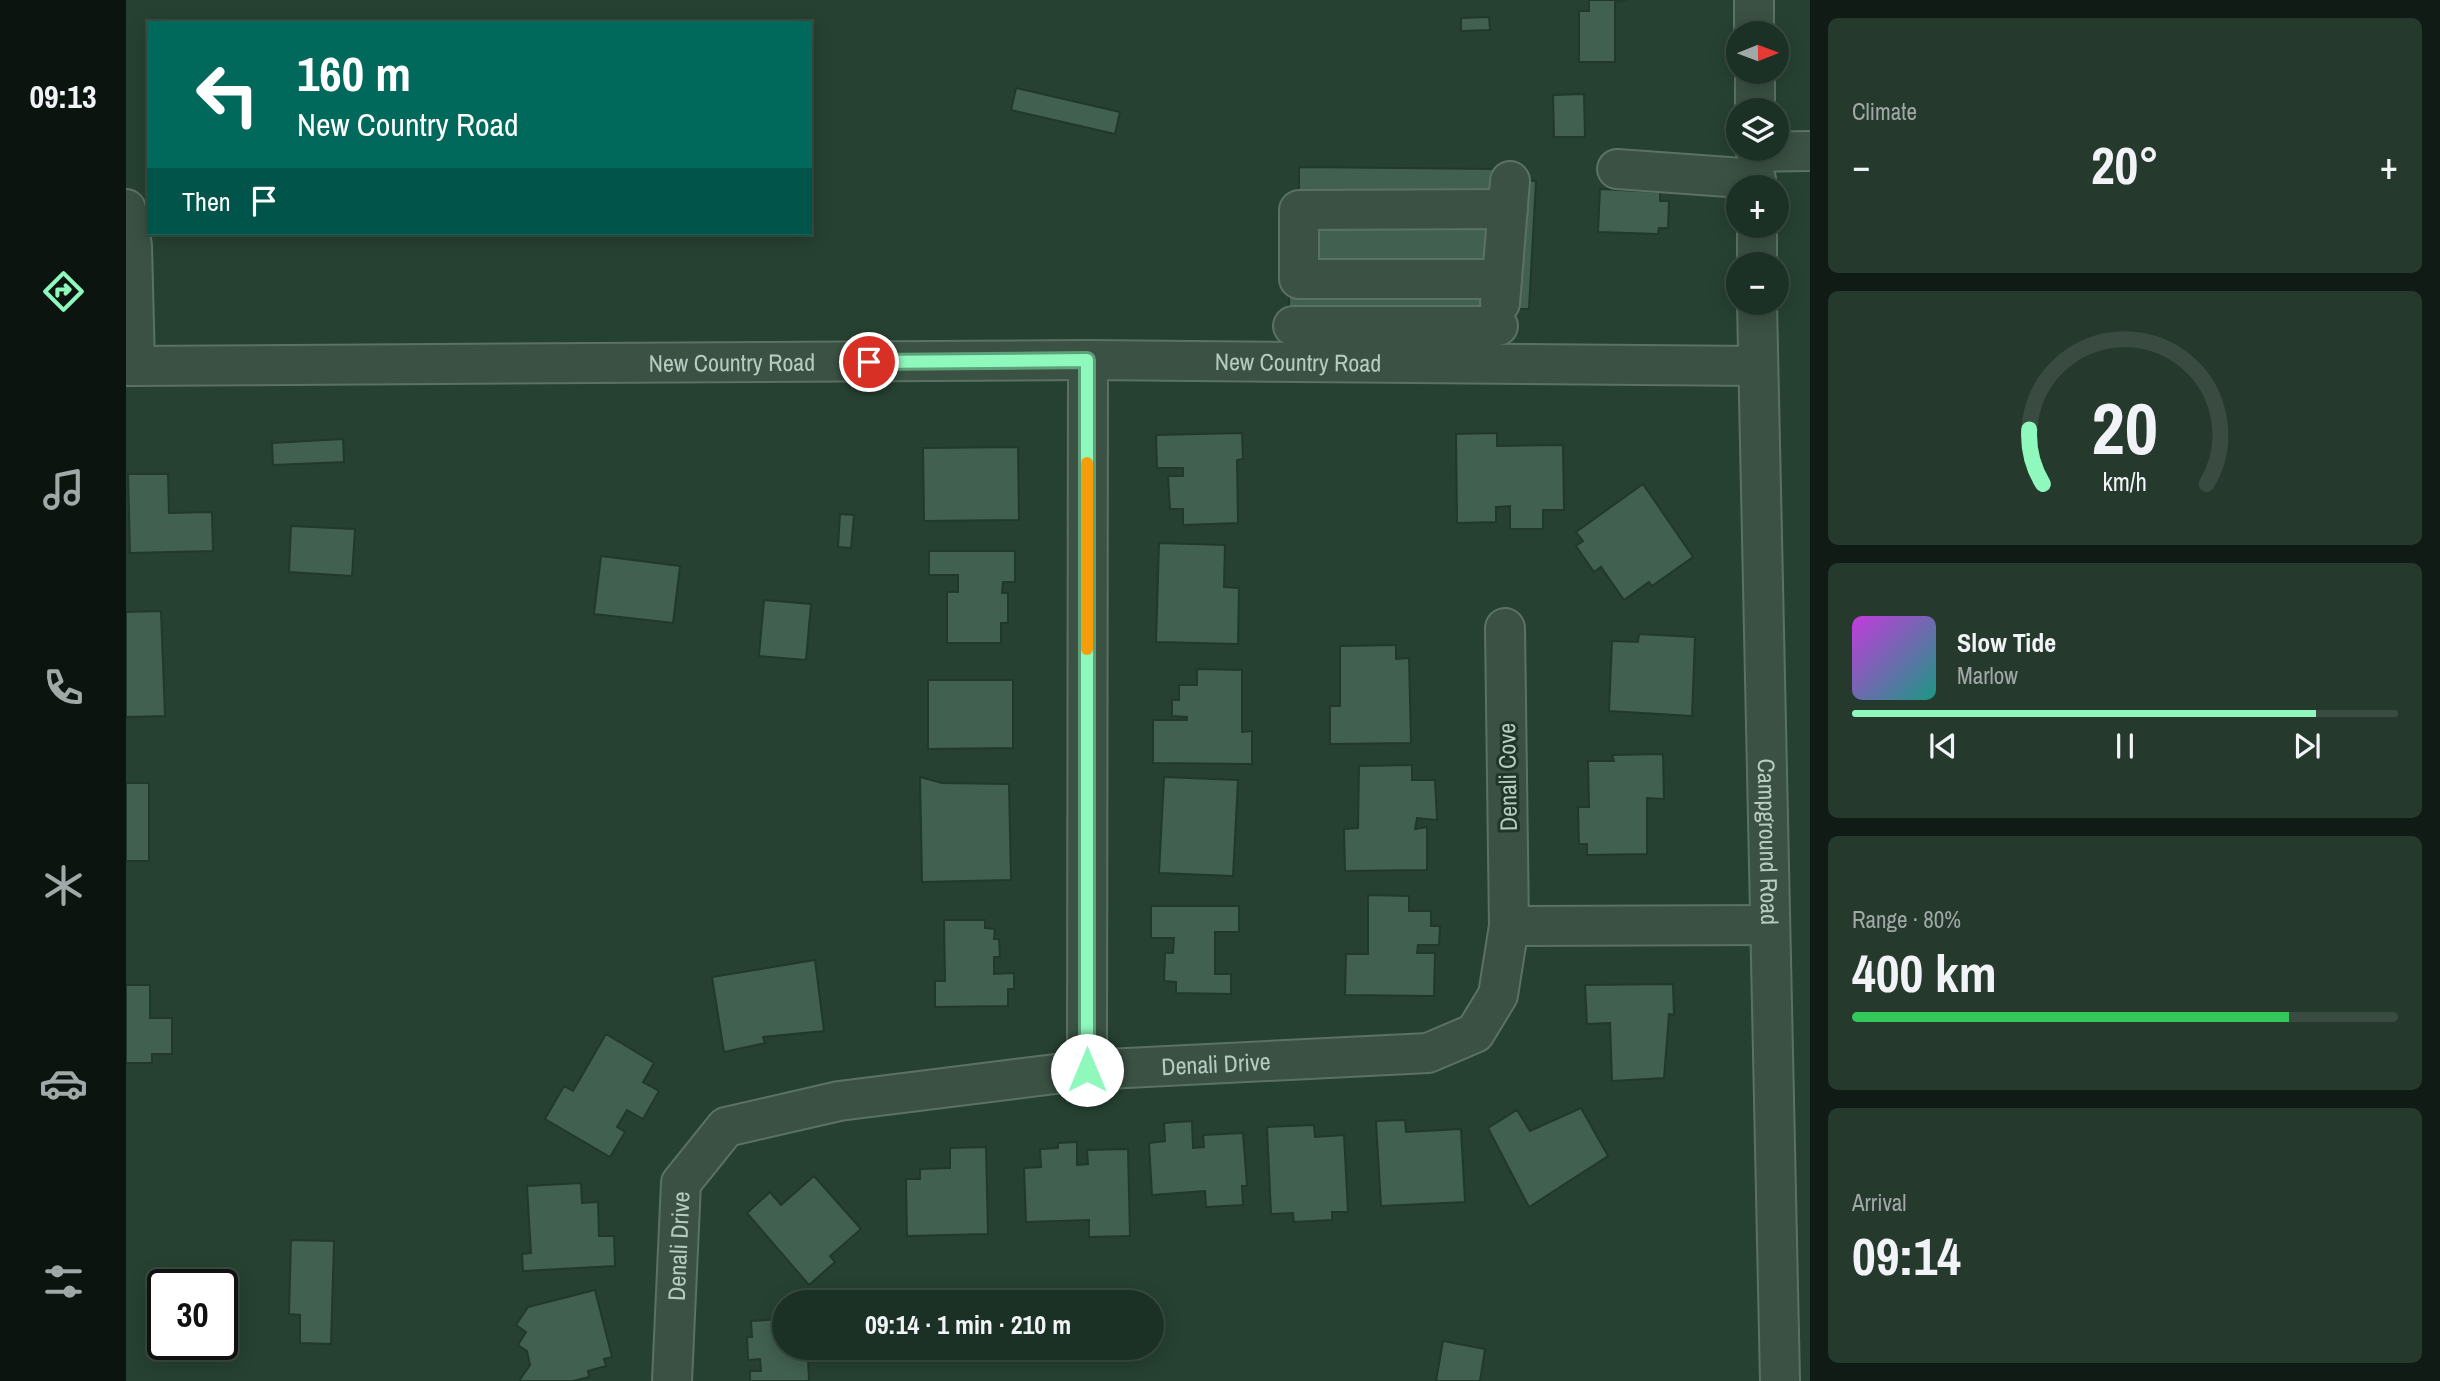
<!DOCTYPE html>
<html lang="en">
<head>
<meta charset="utf-8">
<style>
	:root { --surface:#1c3125; --page:#25392d; --text:#f1f3f6; --muted:#a0a9a7; --line:#3a4c42; --accent:#8ff8bd }
	body { margin:0; font-family:"Archivo Narrow",sans-serif; background:var(--page); color:var(--text); height:100vh; display:flex; flex-direction:column; font-size:26px; white-space:nowrap }
	* { box-sizing:border-box; margin:0 }
	p { font-size:23px; color:var(--muted) }
	.icon { flex:none; width:38px; height:38px; fill:none; stroke:currentColor; stroke-width:2; stroke-linecap:round; stroke-linejoin:round }
	.map { position:relative; flex:1; overflow:hidden }
	.details { display:flex; flex-direction:column; gap:18px; padding:18px; background:#0f1b14; width:630px }
	.details>* { flex:none }
	.top-card { position:absolute; left:21px; top:21px; width:665px; height:214px; border-radius:0px; box-shadow:0 4px 18px #0003,0 0 0 2px var(--line); background:#00695c; color:#fff; overflow:hidden }
	.needle { width:46px; rotate:89deg }
	.buttons { position:absolute; left:1600px; top:21px; display:grid; gap:14px }
	.buttons a { display:grid; place-items:center; width:63px; height:63px; border-radius:50%; background:var(--surface); box-shadow:0 4px 18px #0003,0 0 0 2px var(--line); font-size:35px }
	.speed { position:absolute; left:21px; top:1269px; display:flex; gap:14px; font-size:35px; font-weight:700; text-align:center }
	.speed>* { display:grid; place-content:center; width:91px; height:91px; border-radius:50%; background:var(--surface); box-shadow:0 4px 18px #0003,0 0 0 2px var(--line); line-height:1 }
	.speed .limit { border:4px solid #111; border-radius:10px; background:#fff; color:#111 }
	.pin { position:absolute; display:grid; place-items:center; width:60px; height:60px; color:#fff; margin:-30px; border:4px solid #fff; border-radius:50%; box-shadow:0 2px 7px #0007 }
	.me { position:absolute; width:77px; margin:-38px; rotate:0deg; stroke-linejoin:round; filter:drop-shadow(0 0 5px #0008) }
	.turn { display:flex; align-items:center; gap:24px; height:147px; padding:0 35px; font-size:32px }
	.turn .icon { width:91px; height:91px; stroke-width:2.5 }
	.turn b { display:block; font-size:49px; line-height:60px }
	.then { display:flex; align-items:center; height:66px; padding:0 35px; background:#0003; gap:14px; font-size:26px }
	.big { font-size:52px; font-weight:700; line-height:1.1 }
	.details .widget { flex:1; display:flex; flex-direction:column; justify-content:center; gap:10px; min-width:0; padding:0 24px; border-radius:10px; background:var(--page) }
	.details .dial { align-items:center; gap:0 }
	.dial svg { height:182px; overflow:visible; fill:none; stroke:var(--line); stroke-width:7; stroke-linecap:round; text-anchor:middle }
	.dial text { fill:var(--text); stroke:none }
	.song { display:flex; align-items:center; gap:21px }
	.cover { width:84px; height:84px; border-radius:10px; background:linear-gradient(135deg,hsl(290 70% 55%),hsl(170 70% 35%)) }
	.played { height:7px; border-radius:4px; background:linear-gradient(90deg,var(--accent) 85%,var(--line) 85%) }
	.keys { display:flex; justify-content:space-around; direction:ltr }
	.heat { display:flex; justify-content:space-between; align-items:center; font-size:38px; direction:ltr }
	.charge { height:10px; border-radius:5px; background:linear-gradient(90deg,#34c759 80%,var(--line) 0) }
	.trip { position:absolute; left:646px; top:1290px; width:392px; height:70px; border-radius:35px; background:var(--surface); box-shadow:0 4px 18px #0003,0 0 0 2px var(--line); font-weight:700; line-height:70px; text-align:center }
	main { display:flex; flex:1; min-height:0 }
	.tab-bar { display:flex; flex-direction:column; width:126px; justify-content:space-around; align-items:center; background:#0b140f; color:var(--muted) }
	.tab-bar .icon { width:49px; height:49px }
	.tab-bar .on { color:var(--accent) }
	.tab-bar b { font-size:32px; color:var(--text) }
	.map>svg:first-child { display:block }
</style>
</head>
<body>
<main>
<nav class="tab-bar">
<b>09:13</b>
<svg class="icon on" aria-label="directions" viewBox="0 0 24 24"><path d="M12 3l9 9-9 9-9-9zM9 14v-3h6M13 9l2 2-2 2"/></svg>
<svg class="icon" aria-label="music" viewBox="0 0 24 24"><path d="M9 18V5l10-2v13"/><circle cx="6" cy="18" r="3"/><circle cx="16" cy="16" r="3"/></svg>
<svg class="icon" aria-label="phone" viewBox="0 0 24 24"><path d="M5 4h4l2 5-3 2q2 4 5 5l2-3 5 2v4C11 20 4 13 5 4z"/></svg>
<svg class="icon" aria-label="climate" viewBox="0 0 24 24"><path d="M12 3v18M4 7l16 10M4 17L20 7"/></svg>
<svg class="icon" aria-label="car" viewBox="0 0 24 24"><path d="M5 17H2v-5l4-1 3-4h7l3 4 3 1v5h-3M9 17h6M6 11h13"/><circle cx="7" cy="17" r="2"/><circle cx="17" cy="17" r="2"/></svg>
<svg class="icon" aria-label="filters" viewBox="0 0 24 24"><path d="M4 7h16M4 17h16"/><circle cx="9" cy="7" r="2"/><circle cx="15" cy="17" r="2"/></svg>
</nav>
<div class="map">
<svg width="1684" height="1381" viewBox="0 0 1684 1381">
	<rect width="100%" height="100%" fill="#264131"/>
	<path fill="#42604f" stroke="#21382a" stroke-width="2" d="M 1463,0 L 1501,0 L 1489,2 L 1489,62 L 1453,62 L 1453,11 L 1463,11 Z
		M 1363,17 L 1364,30 L 1335,31 L 1335,18 Z
		M 890,88 L 994,112 L 989,134 L 885,110 Z
		M 1458,94 L 1459,137 L 1428,137 L 1427,95 Z
		M 1173,167 L 1370,169 L 1371,198 L 1173,196 Z
		M 1395,180 L 1410,181 L 1403,309 L 1387,309 Z
		M 1474,189 L 1534,192 L 1534,201 L 1543,201 L 1542,228 L 1533,228 L 1532,234 L 1472,232 Z
		M 1184,223 L 1361,225 L 1361,268 L 1183,266 Z
		M 1163,294 L 1360,295 L 1360,310 L 1163,309 Z
		M 1116,433 L 1117,459 L 1111,460 L 1112,523 L 1057,525 L 1057,509 L 1044,509 L 1042,476 L 1057,476 L 1057,468 L 1031,468 L 1030,435 Z
		M 1371,433 L 1371,446 L 1437,445 L 1438,510 L 1417,510 L 1417,529 L 1384,529 L 1384,506 L 1370,507 L 1370,522 L 1331,523 L 1330,434 Z
		M 217,439 L 218,462 L 147,465 L 146,443 Z
		M 892,447 L 893,520 L 798,521 L 797,448 Z
		M 2,474 L 42,474 L 43,513 L 86,512 L 87,551 L 4,553 Z
		M 1517,484 L 1567,557 L 1526,586 L 1523,582 L 1498,600 L 1475,567 L 1468,572 L 1450,546 L 1457,541 L 1450,532 Z
		M 714,514 L 728,515 L 725,548 L 712,547 Z
		M 165,526 L 229,529 L 226,576 L 163,572 Z
		M 1033,543 L 1099,545 L 1098,587 L 1113,588 L 1112,644 L 1030,642 Z
		M 803,551 L 889,551 L 889,582 L 877,582 L 876,593 L 882,593 L 882,623 L 875,623 L 875,643 L 821,643 L 821,592 L 832,592 L 832,575 L 803,575 Z
		M 475,556 L 554,566 L 547,623 L 468,614 Z
		M 638,600 L 685,604 L 680,660 L 633,656 Z
		M 35,611 L 39,716 L 0,717 L 0,612 Z
		M 1513,634 L 1569,637 L 1566,716 L 1483,711 L 1486,641 L 1512,642 Z
		M 1270,645 L 1270,659 L 1283,658 L 1285,743 L 1204,744 L 1204,706 L 1214,706 L 1214,646 Z
		M 1071,669 L 1116,670 L 1116,732 L 1126,731 L 1126,764 L 1027,763 L 1027,720 L 1061,720 L 1061,717 L 1046,716 L 1046,700 L 1053,700 L 1053,685 L 1071,685 Z
		M 802,680 L 887,680 L 887,748 L 802,749 Z
		M 1537,754 L 1538,799 L 1521,798 L 1521,854 L 1461,855 L 1461,844 L 1453,844 L 1452,807 L 1463,807 L 1462,761 L 1488,761 L 1486,755 Z
		M 1286,765 L 1286,780 L 1309,780 L 1311,820 L 1291,818 L 1289,829 L 1301,827 L 1301,870 L 1219,871 L 1218,829 L 1232,828 L 1233,766 Z
		M 794,777 L 816,783 L 883,784 L 885,880 L 796,882 Z
		M 1038,777 L 1112,780 L 1107,876 L 1033,873 Z
		M 0,783 L 23,783 L 23,861 L 0,861 Z
		M 1242,895 L 1283,896 L 1283,911 L 1305,911 L 1305,926 L 1314,926 L 1313,945 L 1292,945 L 1291,953 L 1309,953 L 1308,996 L 1219,995 L 1220,954 L 1242,954 Z
		M 1025,906 L 1113,906 L 1113,932 L 1089,932 L 1089,974 L 1105,974 L 1105,994 L 1050,993 L 1050,982 L 1038,981 L 1039,953 L 1047,953 L 1048,938 L 1025,938 Z
		M 818,920 L 859,920 L 859,928 L 869,929 L 868,939 L 873,939 L 874,957 L 868,957 L 868,974 L 888,973 L 888,989 L 882,989 L 882,1006 L 809,1007 L 809,981 L 819,981 Z
		M 689,960 L 698,1031 L 637,1037 L 639,1043 L 598,1052 L 586,977 Z
		M 1547,984 L 1548,1015 L 1543,1014 L 1538,1078 L 1486,1081 L 1484,1023 L 1461,1024 L 1459,985 Z
		M 0,985 L 24,985 L 24,1018 L 46,1018 L 46,1054 L 26,1054 L 26,1063 L 0,1063 Z
		M 480,1034 L 528,1063 L 517,1082 L 533,1091 L 517,1119 L 501,1110 L 491,1127 L 499,1132 L 484,1157 L 419,1119 L 438,1086 L 447,1091 Z
		M 1455,1108 L 1482,1156 L 1403,1207 L 1362,1128 L 1391,1110 L 1404,1131 Z
		M 1279,1120 L 1280,1132 L 1335,1129 L 1339,1202 L 1255,1206 L 1250,1121 Z
		M 1066,1121 L 1067,1148 L 1078,1147 L 1077,1135 L 1117,1133 L 1121,1186 L 1116,1186 L 1117,1205 L 1080,1207 L 1079,1191 L 1026,1195 L 1023,1143 L 1039,1141 L 1038,1123 Z
		M 1188,1125 L 1189,1137 L 1218,1135 L 1222,1212 L 1206,1212 L 1206,1220 L 1168,1222 L 1167,1213 L 1145,1214 L 1141,1127 Z
		M 951,1142 L 951,1165 L 962,1164 L 961,1150 L 1002,1149 L 1004,1236 L 963,1237 L 963,1220 L 900,1222 L 898,1168 L 915,1167 L 914,1149 L 932,1148 L 932,1143 Z
		M 860,1147 L 862,1234 L 781,1236 L 780,1179 L 794,1179 L 794,1169 L 824,1168 L 824,1148 Z
		M 688,1176 L 735,1229 L 704,1256 L 709,1262 L 683,1285 L 621,1213 L 644,1192 L 655,1205 Z
		M 455,1183 L 456,1203 L 472,1202 L 473,1236 L 488,1236 L 489,1266 L 397,1271 L 396,1254 L 405,1253 L 401,1186 Z
		M 165,1240 L 208,1241 L 205,1344 L 174,1343 L 174,1315 L 163,1314 Z
		M 469,1290 L 486,1357 L 478,1359 L 480,1366 L 462,1371 L 463,1377 L 447,1381 L 393,1381 L 404,1365 L 401,1351 L 392,1345 L 400,1332 L 390,1325 L 402,1307 Z
		M 658,1319 L 658,1348 L 694,1348 L 694,1357 L 682,1358 L 683,1381 L 624,1381 L 624,1371 L 635,1371 L 634,1359 L 622,1360 L 621,1337 L 626,1337 L 625,1321 Z
		M 1317,1341 L 1359,1349 L 1354,1381 L 1310,1381 Z"/>
	<g fill="none" stroke-linecap="round" stroke-linejoin="round">
		<defs>
			<g id="minor">
				<path d="M 1628,0 L 1628,33"/>
				<path d="M 1629,72 L 1629,110"/>
				<path d="M 1630,152 L 1684,151"/>
				<path d="M 1491,169 L 1630,179"/>
				<path d="M 0,209 L 6,246 L 9,366"/>
				<path d="M 1631,226 L 1631,264"/>
				<path d="M 1376,279 L 1173,279 L 1173,210 L 1382,209"/>
				<path d="M 1374,303 L 1384,181"/>
				<path id="s1" d="M 1631,303 L 1654,1381"/>
				<path d="M 1167,326 L 1372,326"/>
				<path id="s2" d="M 0,366 L 962,360 L 1632,366"/>
				<path d="M 1383,926 L 1644,925"/>
				<path d="M 961,1070 L 962,360"/>
				<path id="s3" d="M 546,1381 L 555,1183 L 600,1127 L 713,1101 L 961,1070 L 1302,1053 L 1349,1033 L 1372,995 L 1383,926 L 1379,628"/>
			</g>
		</defs>
		<use href="#minor" stroke="#5b7164" stroke-width="42"/>
		<use href="#minor" stroke="#3a5143" stroke-width="38"/>
	</g>
	<g fill="none" stroke-linecap="round" stroke-linejoin="round">
		<defs>
			<path id="route" d="M 743,362 L 961,360 L 961,1070"/>
		</defs>
		<use href="#route" stroke="#5da17b" stroke-width="18"/>
		<use href="#route" stroke="#8ff8bd" stroke-width="12"/>
		<path stroke="#f59e0b" stroke-width="12" d="M 961,649 L 961,463"/>
	</g>
	<g text-anchor="middle" dominant-baseline="central" stroke-width="6" stroke-linejoin="round" paint-order="stroke">
		<g font-size="24" fill="#b7cbc0" stroke="#1f3628">
			<text stroke="none"><textPath href="#s2" startOffset="1172">New Country Road</textPath></text>
			<text stroke="none"><textPath href="#s2" startOffset="606">New Country Road</textPath></text>
			<text transform="translate(1381 777) rotate(-91)">Denali Cove</text>
			<text stroke="none"><textPath href="#s1" startOffset="539">Campground Road</textPath></text>
			<text stroke="none"><textPath href="#s3" startOffset="765">Denali Drive</textPath></text>
			<text stroke="none"><textPath href="#s3" startOffset="135">Denali Drive</textPath></text>
		</g>
	</g>
</svg>
<div class="buttons">
<a><svg class="needle" viewBox="-14 -14 28 28"><path d="M0-13l5 13h-10z" fill="#e53935"/><path d="M0 13l5-13h-10z" fill="#a0a9a7"/></svg></a>
<a><svg class="icon" aria-label="layers" viewBox="0 0 24 24"><path d="M12 4l9 5-9 5-9-5zM3 14l9 5 9-5"/></svg></a>
<a>+</a>
<a>−</a>
</div>
<div class="speed"><div class="limit">30</div></div>
<div class="pin" style="left:743px;top:362px;background:#d93025"><svg class="icon" aria-label="arrive" viewBox="0 0 24 24"><path d="M6 21V4h12l-3 4 3 4H6"/></svg></div>
<svg class="me" style="left:961px;top:1070px" viewBox="-20 -20 40 40"><circle r="19" fill="#fff"/><path d="M0-13L10 11 0 6-10 11z" fill="#8ff8bd"/></svg>
<div class="trip">09:14 · 1 min · 210 m</div>
<div class="top-card">
<div class="turn"><svg class="icon" aria-label="left" viewBox="0 0 24 24"><path d="M17 20v-9H6M10 6l-5 5 5 5"/></svg><div><b>160 m</b>New Country Road</div></div>
<div class="then">Then<svg class="icon" aria-label="arrive" viewBox="0 0 24 24"><path d="M6 21V4h12l-3 4 3 4H6"/></svg></div>
</div>
</div>
<section class="details">
<div class="widget"><p>Climate</p>
<div class="heat"><a>−</a><b class="big">20°</b><a>+</a></div>
</div>
<div class="widget dial"><svg viewBox="0 0 100 80">
<path d="M14 69A42 42 0 1 1 86 69"/>
<path d="M14 69A42 42 0 0 1 8 45" stroke="#8ff8bd"/>
<text x="50" y="56" font-size="32" font-weight="700">20</text>
<text x="50" y="72" font-size="11">km/h</text>
</svg></div>
<div class="widget">
<div class="song"><i class="cover"></i><div><b>Slow Tide</b><p>Marlow</p></div></div>
<div class="played"></div>
<div class="keys"><svg class="icon" aria-label="previous" viewBox="0 0 24 24"><path d="M18 5L8 12l10 7zM5 5v14"/></svg><svg class="icon" aria-label="pause" viewBox="0 0 24 24"><path d="M8 5v14M16 5v14"/></svg><svg class="icon" aria-label="next" viewBox="0 0 24 24"><path d="M6 5l10 7-10 7zM19 5v14"/></svg></div>
</div>
<div class="widget"><p>Range · 80%</p><b class="big">400 km</b><div class="charge"></div></div>
<div class="widget"><p>Arrival</p><b class="big">09:14</b></div>
</section>
</main>
</body>
</html>
